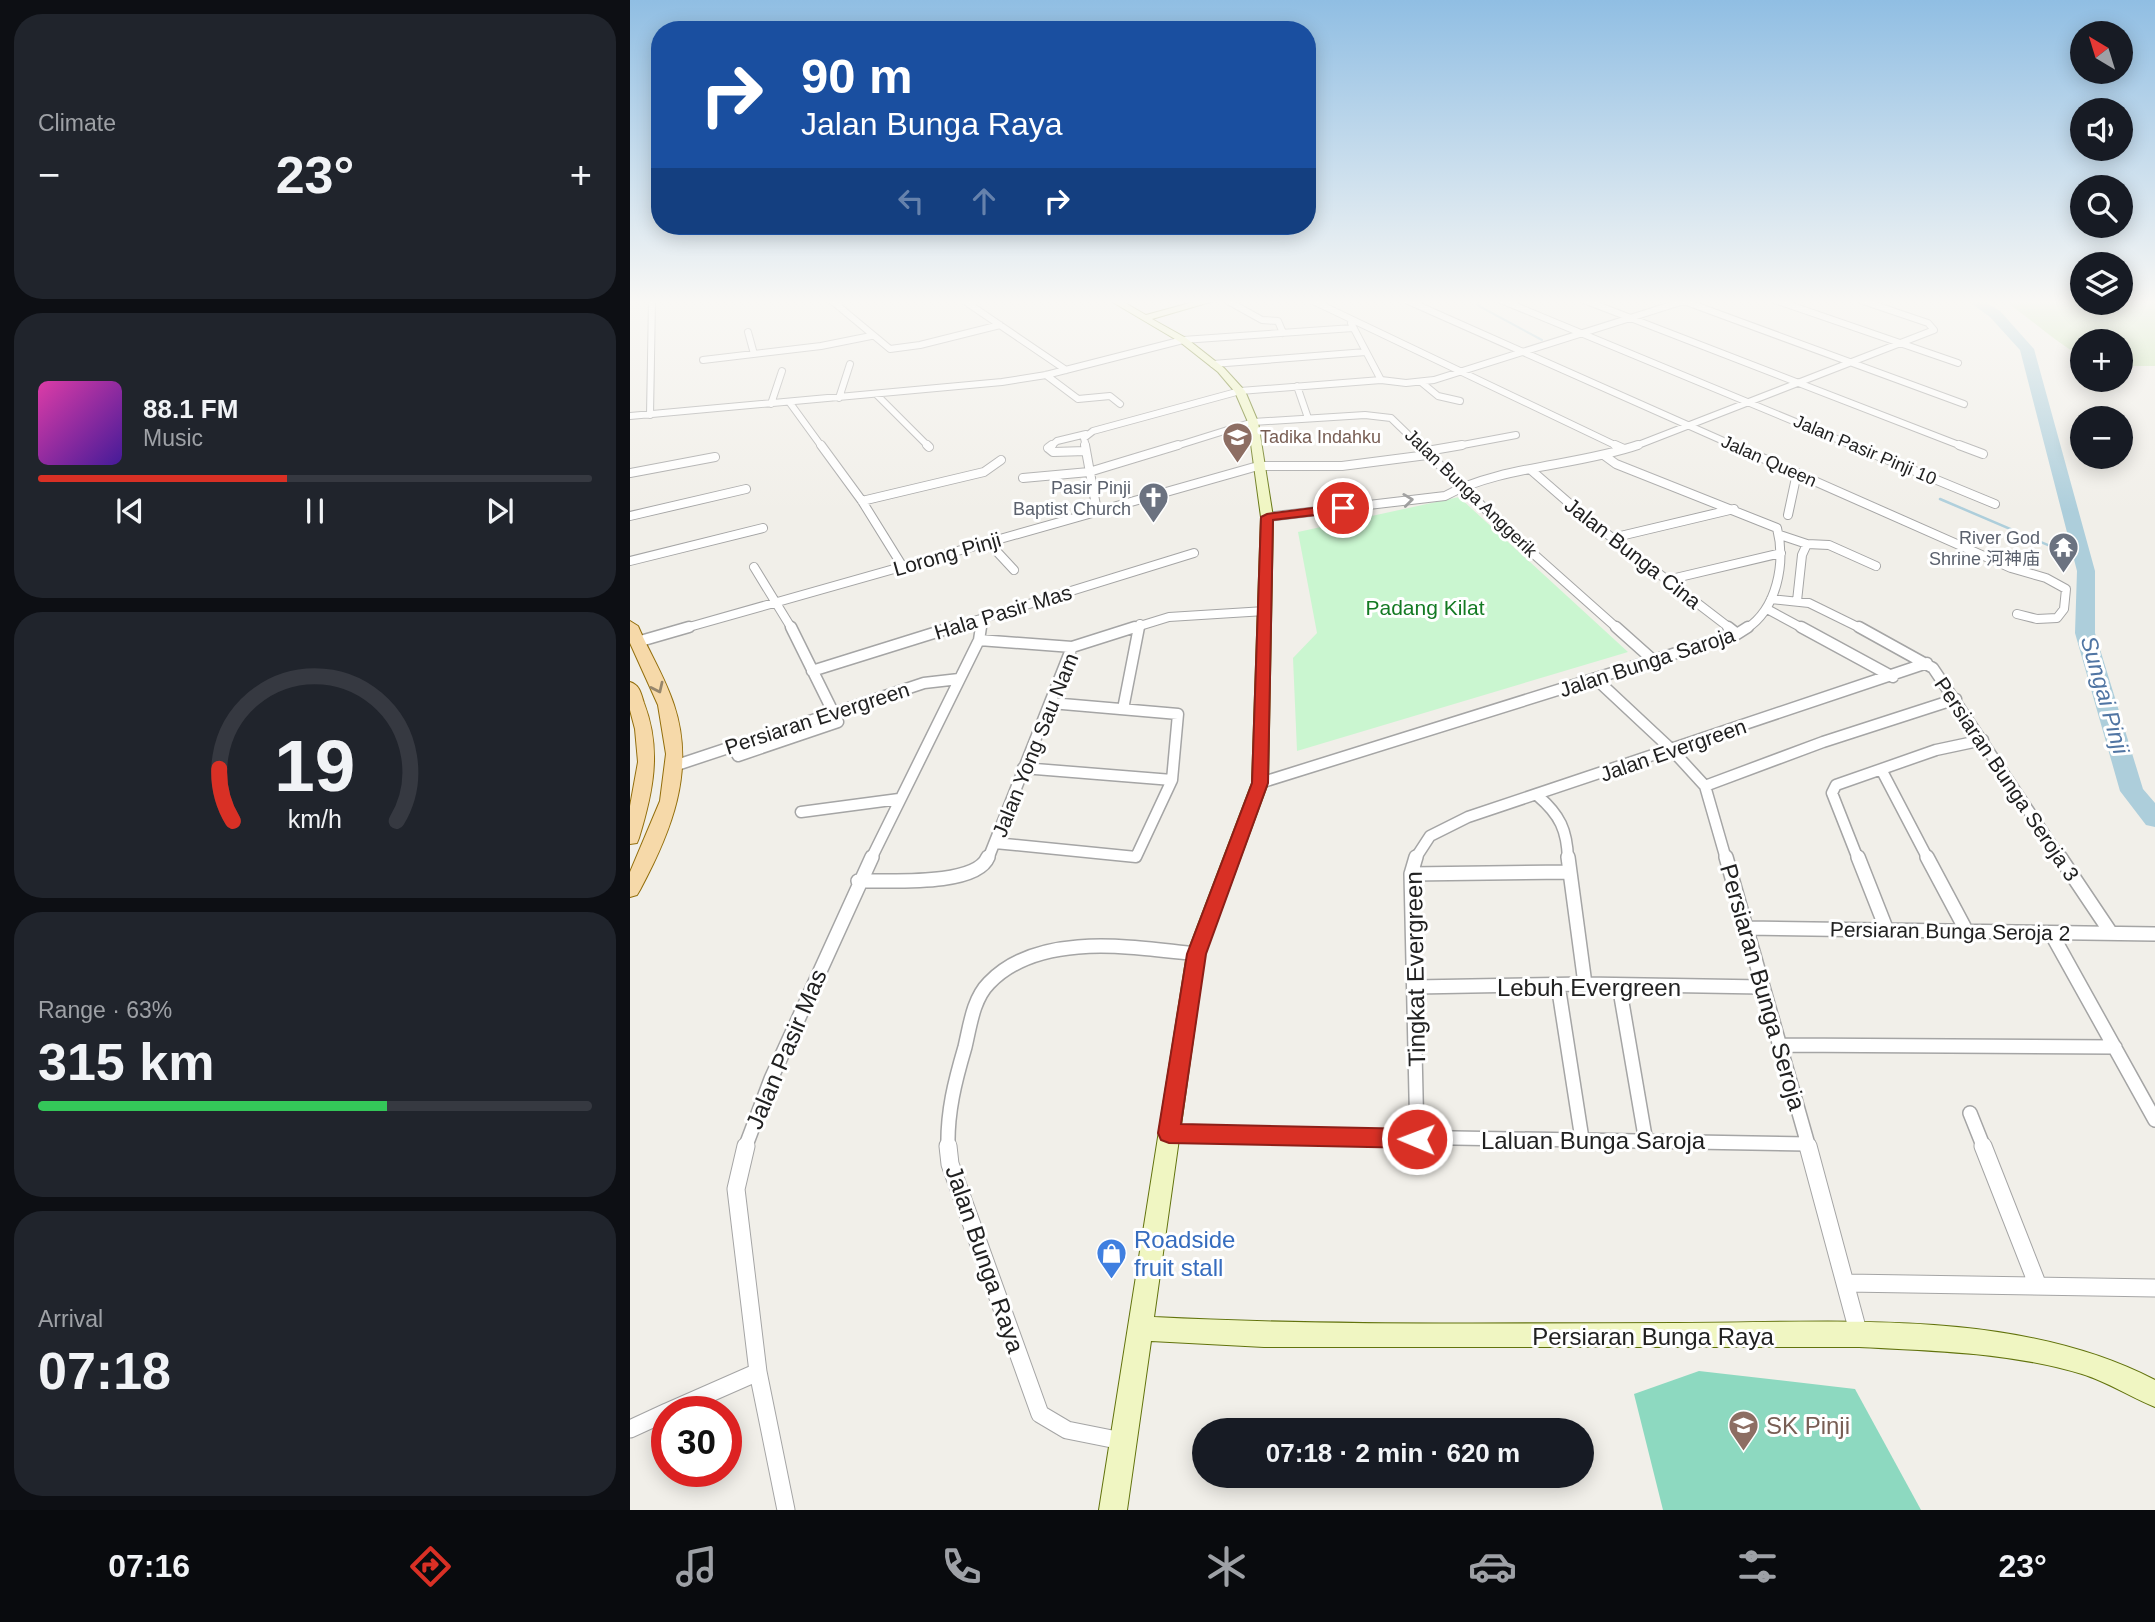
<!DOCTYPE html>
<html lang="en">
<head>
<meta charset="utf-8">
<style>
	:root { --surface:#171b24; --page:#20242c; --text:#f1f3f6; --muted:#9ea1a6; --line:#363941; --accent:#d93025 }
	body { margin:0; font-family:Arial,"Noto Sans SC",sans-serif; background:var(--page); color:var(--text); height:100vh; display:flex; flex-direction:column; font-size:26px; white-space:nowrap }
	* { box-sizing:border-box; margin:0 }
	p { font-size:23px; color:var(--muted) }
	.icon { flex:none; width:38px; height:38px; fill:none; stroke:currentColor; stroke-width:2; stroke-linecap:round; stroke-linejoin:round }
	.map { position:relative; flex:1; overflow:hidden }
	.sheet { display:flex; flex-direction:column; gap:14px; padding:14px; background:#0d0f14; width:630px }
	.sheet>* { flex:none }
	.hud { position:absolute; left:21px; top:21px; width:665px; height:214px; border-radius:28px; box-shadow:0 4px 18px #0003; background:#1a4fa0; color:#fff; overflow:hidden }
	.needle { width:46px; rotate:322deg }
	.controls { position:absolute; left:1440px; top:21px; display:grid; gap:14px }
	.controls a { display:grid; place-items:center; width:63px; height:63px; border-radius:50%; background:var(--surface); box-shadow:0 4px 18px #0003; font-size:35px }
	.speed { position:absolute; left:21px; top:1396px; display:flex; gap:14px; font-size:35px; font-weight:700; text-align:center }
	.speed>* { display:grid; place-content:center; width:91px; height:91px; border-radius:50%; background:var(--surface); box-shadow:0 4px 18px #0003; line-height:1 }
	.speed .limit { border:10px solid #d22; background:#fff; color:#111 }
	.pin { position:absolute; display:grid; place-items:center; width:60px; height:60px; color:#fff; margin:-30px; border:4px solid #fff; border-radius:50%; box-shadow:0 2px 7px #0007 }
	.me { position:absolute; width:77px; margin:-38px; rotate:271deg; stroke-linejoin:round; filter:drop-shadow(0 0 5px #0008) }
	.turn { display:flex; align-items:center; gap:24px; height:147px; padding:0 35px; font-size:32px }
	.turn .icon { width:91px; height:91px; stroke-width:2.5 }
	.turn b { display:block; font-size:49px; line-height:60px }
	.lanes { display:flex; align-items:center; height:66px; padding:0 35px; background:#0003; justify-content:center; gap:35px; direction:ltr }
	.lanes .off { opacity:.35 }
	.big { font-size:52px; font-weight:700; line-height:1.1 }
	.sheet .widget { flex:1; display:flex; flex-direction:column; justify-content:center; gap:10px; min-width:0; padding:0 24px; border-radius:28px; background:var(--page) }
	.sheet .dial { align-items:center; gap:0 }
	.dial svg { height:182px; overflow:visible; fill:none; stroke:var(--line); stroke-width:7; stroke-linecap:round; text-anchor:middle }
	.dial text { fill:var(--text); stroke:none }
	.song { display:flex; align-items:center; gap:21px }
	.cover { width:84px; height:84px; border-radius:10px; background:linear-gradient(135deg,hsl(320 70% 55%),hsl(260 70% 35%)) }
	.played { height:7px; border-radius:4px; background:linear-gradient(90deg,var(--accent) 45%,var(--line) 45%) }
	.keys { display:flex; justify-content:space-around; direction:ltr }
	.heat { display:flex; justify-content:space-between; align-items:center; font-size:38px; direction:ltr }
	.charge { height:10px; border-radius:5px; background:linear-gradient(90deg,#34c759 63%,var(--line) 0) }
	.trip { position:absolute; left:562px; top:1418px; width:402px; height:70px; border-radius:35px; background:var(--surface); box-shadow:0 4px 18px #0003; font-weight:700; line-height:70px; text-align:center }
	.menu { display:flex; height:112px; justify-content:space-around; align-items:center; background:#090b0e; color:var(--muted) }
	.menu .icon { width:49px; height:49px }
	.menu .active { color:var(--accent) }
	.menu b { font-size:32px; color:var(--text) }
	main { display:flex; flex:1; min-height:0 }
	.map>svg:first-child { display:block }
</style>
</head>
<body>
<main>
<section class="sheet">
<div class="widget"><p>Climate</p>
<div class="heat"><a>−</a><b class="big">23°</b><a>+</a></div>
</div>
<div class="widget">
<div class="song"><i class="cover"></i><div><b>88.1 FM</b><p>Music</p></div></div>
<div class="played"></div>
<div class="keys"><svg class="icon" aria-label="previous" viewBox="0 0 24 24"><path d="M18 5L8 12l10 7zM5 5v14"/></svg><svg class="icon" aria-label="pause" viewBox="0 0 24 24"><path d="M8 5v14M16 5v14"/></svg><svg class="icon" aria-label="next" viewBox="0 0 24 24"><path d="M6 5l10 7-10 7zM19 5v14"/></svg></div>
</div>
<div class="widget dial"><svg viewBox="0 0 100 80">
<path d="M14 69A42 42 0 1 1 86 69"/>
<path d="M14 69A42 42 0 0 1 8 46" stroke="#d93025"/>
<text x="50" y="56" font-size="32" font-weight="700">19</text>
<text x="50" y="72" font-size="11">km/h</text>
</svg></div>
<div class="widget"><p>Range · 63%</p><b class="big">315 km</b><div class="charge"></div></div>
<div class="widget"><p>Arrival</p><b class="big">07:18</b></div>
</section>
<div class="map">
<svg width="1525" height="1510" viewBox="0 0 1525 1510">
	<rect width="100%" height="100%" fill="#f1efe9"/>
	<path fill="#c9e6b3" d="M 1373,300 L 1525,300 L 1525,366 L 1491,366 L 1491,341 L 1452,341 L 1452,365 L 1450,356 C 1423,340 1400,318 1373,300 Z"/>
	<path fill="#caf6d0" d="M 829,497 L 998,652 L 667,751 L 663,658 L 687,633 L 668,532 Z"/>
	<path fill="#8dd9c0" d="M 1069,1371 L 1225,1389 L 1291,1510 L 1033,1510 L 1004,1394 Z"/>
	<g fill="none" stroke-linecap="round" stroke-linejoin="round">
		<path stroke="#adcedb" stroke-width="2" d="M 845,300 L 849,306 L 912,340"/>
		<path stroke="#adcedb" stroke-width="2.5" d="M 1310,499 L 1453,560"/>
		<path fill="#adcedb" fill-rule="evenodd" d="M 1337,300 L 1352,300 L 1370,311 L 1404,349 L 1465,571 L 1465,633 L 1513,789 L 1525,803 L 1525,827 L 1516,825 L 1490,791 L 1445,633 L 1447,571 L 1390,350 L 1360,317 Z"/>
		<defs>
			<path id="street-far4" d="M 201,300 L 260,349 L 290,345 L 370,325
				M 333,300 L 436,370
				M 596,300 L 632,320 L 648,321 L 653,333
				M 681,300 L 989,447
				M 776,300 L 1107,447
				M 871,300 L 1226,447
				M 954,300 L 1334,447
				M 1051,300 L 1334,404
				M 1145,300 L 1328,363
				M 721,323 L 751,380
				M 118,332 L 124,354
				M 73,360 L 191,346 L 241,336
				M 583,364 L 736,352
				M 416,375 L 448,399 L 480,396 L 490,404
				M 791,382 L 808,396 L 830,401
				M 667,386 L 678,418
				M 246,394 L 299,447
				M 209,398 L 220,364
				M 160,403 L 192,447
				M 141,404 L 152,371
				M 20,415 L 22,300
				M 0,416 L 372,382 L 416,375 L 553,340 L 723,328
				M 420,447 L 427,441 L 456,434
				M 456,447 L 454,438 L 463,431 L 610,391 L 751,380 L 776,383 L 804,380 L 1057,300
				M 543,447 L 623,422 L 735,415 L 761,418 L 791,447
				M 822,447 L 886,435
				M 1003,447 L 1304,330 L 1298,323 L 1230,300"/>
			<path id="street-far3" d="M 191,445 L 232,501 L 273,567
				M 297,445 L 299,447
				M 422,445 L 418,448 L 423,452 L 456,451
				M 455,445 L 467,511
				M 789,445 L 880,533 L 988,629
				M 985,445 L 994,449
				M 1103,445 L 1381,568 L 1416,578 L 1436,589 L 1434,609 L 1427,618 L 1407,619 L 1387,614
				M 1222,445 L 1365,504
				M 1329,445 L 1353,454
				M 797,451 L 832,445
				M 975,456 L 986,464 L 1147,528 C 1156,563 1147,609 1116,629
				M 901,470 L 955,517 L 1101,629
				M 0,473 L 85,457
				M 393,478 L 459,472 L 548,445
				M 232,501 L 354,472 L 371,460
				M 1158,515 L 1167,473
				M 0,516 L 116,489
				M 637,517 L 815,496 C 869,466 947,466 1008,445
				M 1150,535 L 1177,544 L 1172,555 L 1167,601
				M 982,538 L 1104,509
				M 358,542 L 384,570
				M 1177,544 L 1199,545 L 1246,566
				M 0,561 L 133,528
				M 124,567 L 162,629
				M 1037,580 L 1151,553
				M 1141,599 L 1179,603 L 1232,629
				M 1137,609 L 1174,629
				M 52,629 L 628,466 L 712,466 L 797,455
				M 318,629 L 564,553
				M 350,629 L 352,618
				M 500,629 L 539,617 L 635,611
				M 509,629 L 510,624"/>
			<path id="street-far2" d="M 986,627 L 1023,660
				M 1098,627 L 1107,634
				M 1171,627 L 1263,677
				M 1229,627 L 1303,668 L 1431,859
				M 349,640 L 442,647
				M 7,642 L 59,627
				M 182,671 L 323,627
				M 966,679 L 1042,750 L 1075,786 L 1096,859
				M 421,703 L 548,714 L 542,780
				M 493,709 L 509,627
				M 103,746 L 108,756 L 208,722 L 161,627
				M 47,765 L 294,683 L 329,679
				M 1252,771 L 1298,859
				M 630,783 L 1107,634 L 1118,627
				M 1075,786 L 1193,742 L 1326,699
				M 908,796 C 930,815 937,830 938,859
				M 171,812 L 269,799
				M 365,843 L 506,857 L 542,780 L 393,768
				M 241,859 L 349,640 L 351,627
				M 358,859 L 442,647 L 505,627
				M 785,859 L 800,836 L 838,817 L 1297,663
				M 1228,859 L 1202,793 L 1206,785 L 1306,750 L 1353,740"/>
			<path id="street-far1" d="M 786,857 L 781,874 L 787,1139
				M 938,857 L 955,984
				M 1096,857 L 1179,1148
				M 1228,857 L 1256,928
				M 1297,857 L 1337,932
				M 1430,857 L 1481,933
				M 781,874 L 939,872
				M 228,881 C 256,880 346,887 358,857
				M 1116,928 L 1525,934
				M 1421,933 L 1525,1120
				M 928,985 L 952,1139
				M 989,985 L 1016,1142
				M 786,987 L 955,984 L 1132,987
				M 1151,1045 L 1485,1047
				M 1340,1113 L 1354,1148
				M 539,1133 L 1177,1144
				M 115,1148 L 141,1079 L 242,857
				M 318,1148 C 317,1112 325,1081 335,1047 C 340,1026 343,999 359,983 C 409,931 502,947 566,954"/>
			<path id="street" d="M 116,1146 L 106,1189 L 128,1372 L 156,1510
				M 318,1146 L 320,1164 L 410,1414 L 437,1430 L 492,1441
				M 1178,1146 L 1229,1335
				M 1353,1146 L 1408,1286
				M 1217,1283 L 1525,1288
				M 37,1412 L 128,1372
				M 0,1429 L 37,1412"/>
			<path id="secondary" d="M 479,300 L 490,300 L 516,315 L 571,300 L 587,300 L 522,319 L 556,338 L 594,368 L 615,391 L 628,422 L 643,517 L 638,783 L 575,954 L 524,1317 C 698,1326 873,1323 1047,1323 C 1201,1323 1385,1307 1525,1380 L 1525,1407 C 1500,1397 1478,1382 1452,1374 C 1379,1352 1304,1351 1229,1347 L 634,1347 L 521,1341 L 497,1510 L 469,1510 L 557,954 L 622,783 L 631,517 L 618,422 L 605,392 L 588,372 L 550,342 Z"/>
			<path id="primary" d="M 0,621 L 8,626 C 19,652 35,677 44,705 C 66,771 41,832 10,890 L 7,895 L 0,897 L 0,872 L 30,801 L 36,754 L 28,705 L 0,643 Z
				M 0,682 C 10,685 11,694 14,703 C 32,750 23,792 9,838 L 7,843 L 0,844 L 0,806 L 8,762 L 5,729 L 0,710 Z"/>
		</defs>
		<use href="#street-far4" stroke="#a5a5a5" stroke-width="8"/>
		<use href="#street-far3" stroke="#a5a5a5" stroke-width="10"/>
		<use href="#street-far2" stroke="#a5a5a5" stroke-width="13"/>
		<use href="#street-far1" stroke="#a5a5a5" stroke-width="16"/>
		<use href="#street" stroke="#a5a5a5" stroke-width="19"/>
		<use href="#secondary" stroke="#62730d" stroke-width="2"/>
		<use href="#primary" stroke="#936e0b" stroke-width="2"/>
		<use href="#street-far4" stroke="#fff" stroke-width="6"/>
		<use href="#street-far3" stroke="#fff" stroke-width="8"/>
		<use href="#street-far2" stroke="#fff" stroke-width="10"/>
		<use href="#street-far1" stroke="#fff" stroke-width="13"/>
		<use href="#street" stroke="#fff" stroke-width="17"/>
		<use href="#secondary" fill="#f0f6c2" fill-rule="evenodd"/>
		<use href="#primary" fill="#f6d9a9" fill-rule="evenodd"/>
	</g>
	<defs><path id="oneway-chevron" d="M-2-3.5L2.5 0L-2 3.5" fill="none" stroke-width="1.6" stroke-linecap="round" stroke-linejoin="round" transform="scale(1.75)"/></defs>
	<use stroke="#9b9b9b" href="#oneway-chevron" transform="translate(778 500) rotate(-7)"/>
	<use stroke="#96866c" href="#oneway-chevron" transform="translate(28 688) rotate(65)"/>
	<linearGradient id="sky" x2="0" y2="1"><stop stop-color="#90bee3"/><stop offset="0.59" stop-color="#f9f8f5"/><stop offset="1" stop-color="#f9f8f5" stop-opacity="0"/></linearGradient>
	<rect width="1525" height="512" fill="url(#sky)"/>
	<path fill="#d93025" stroke="#8d1f18" stroke-width="2" d="M 713,504 L 718,505 L 718,511 L 643,520 L 638,783 L 576,954 L 551,1124 L 787,1129 L 795,1132 L 798,1139 L 795,1145 L 787,1148 L 539,1143 L 531,1140 L 528,1133 L 557,954 L 622,783 L 631,517 L 637,514 Z"/>
	<defs>
		<symbol id="school-pin" viewBox="-11 -11 22 30"><path d="M0 17L-7.5 6A9.5 9.5 0 1 1 7.5 6Z" fill="#8d6e63" stroke="#fff"/><path d="M0-5L7-2L0 1L-7-2ZM-4 1L0 2.5L4 1V4Q0 6-4 4Z" fill="#fff"/></symbol>
		<symbol id="church-pin" viewBox="-11 -11 22 30"><path d="M0 17L-7.5 6A9.5 9.5 0 1 1 7.5 6Z" fill="#6b7280" stroke="#fff"/><path d="M-1.2-6h2.4v3.5h3.3v2.4h-3.3V6h-2.4V-.1h-3.3v-2.4h3.3Z" fill="#fff"/></symbol>
		<symbol id="temple-pin" viewBox="-11 -11 22 30"><path d="M0 17L-7.5 6A9.5 9.5 0 1 1 7.5 6Z" fill="#6b7280" stroke="#fff"/><path d="M0-6L5-2H3V0L6.5 2.5H4V6H1.5V3h-3V6H-4V2.5H-6.5L-3 0V-2H-5Z" fill="#fff"/></symbol>
		<symbol id="shop-pin" viewBox="-11 -11 22 30"><path d="M0 17L-7.5 6A9.5 9.5 0 1 1 7.5 6Z" fill="#3f7fe0" stroke="#fff"/><path d="M-5-2.5h2.3a2.7 3.5 0 0 1 5.4 0H5L5.5 6h-11ZM-1.5-2.5h3a1.5 2.3 0 0 0-3 0Z" fill="#fff"/></symbol>
	</defs>
	<g fill-rule="evenodd">
		<use href="#school-pin" x="590" y="420" width="35" height="47"/>
		<use href="#church-pin" x="506" y="480" width="35" height="47"/>
		<use href="#temple-pin" x="1416" y="530" width="35" height="47"/>
		<use href="#shop-pin" x="464" y="1236" width="35" height="47"/>
		<use href="#school-pin" x="1096" y="1408" width="35" height="47"/>
	</g>
	<g text-anchor="middle" dominant-baseline="central" stroke-width="6" stroke-linejoin="round" paint-order="stroke">
		<g font-size="18" fill="#785e54" stroke="#fff" text-anchor="start">
			<text x="630" y="437">Tadika Indahku</text>
		</g>
		<g font-size="18" fill="#212121" stroke="#fff">
			<text transform="translate(1235 450) rotate(23)">Jalan Pasir Pinji 10</text>
			<text transform="translate(1139 461) rotate(24)">Jalan Queen</text>
			<text transform="translate(841 493) rotate(44)">Jalan Bunga Anggerik</text>
		</g>
		<g font-size="18" fill="#5b616d" stroke="#fff" text-anchor="end">
			<text x="501" y="488">Pasir Pinji<tspan x="501" dy="21">Baptist Church</tspan></text>
			<text x="1410" y="538">River God<tspan x="1410" dy="21">Shrine 河神庙</tspan></text>
		</g>
		<g font-size="21" fill="#212121" stroke="#fff">
			<text transform="translate(1003 553) rotate(38)">Jalan Bunga Cina</text>
			<text transform="translate(317 554) rotate(-16)">Lorong Pinji</text>
			<text transform="translate(373 612) rotate(-17)">Hala Pasir Mas</text>
			<text transform="translate(1017 662) rotate(-18)">Jalan Bunga Saroja</text>
			<text transform="translate(187 718) rotate(-18)">Persiaran Evergreen</text>
			<text transform="translate(405 745) rotate(-68)">Jalan Yong Sau Nam</text>
			<text transform="translate(1043 750) rotate(-19)">Jalan Evergreen</text>
			<text transform="translate(1377 779) rotate(56)">Persiaran Bunga Seroja 3</text>
			<text transform="translate(1320 931) rotate(1)">Persiaran Bunga Seroja 2</text>
		</g>
		<g font-size="21" fill="#147a23" stroke="#fff">
			<text x="795" y="607">Padang Kilat</text>
		</g>
		<g font-size="23" font-style="italic" fill="#5075a3" stroke="#fff">
			<text transform="translate(1475 695) rotate(74)">Sungai Pinji</text>
		</g>
		<g font-size="24" fill="#212121" stroke="#fff">
			<text transform="translate(785 969) rotate(-91)">Tingkat Evergreen</text>
			<text x="959" y="987">Lebuh Evergreen</text>
			<text transform="translate(1133 987) rotate(74)">Persiaran Bunga Seroja</text>
			<text transform="translate(156 1049) rotate(-67)">Jalan Pasir Mas</text>
			<text x="963" y="1140">Laluan Bunga Saroja</text>
			<text transform="translate(355 1259) rotate(71)">Jalan Bunga Raya</text>
			<text x="1023" y="1336">Persiaran Bunga Raya</text>
		</g>
		<g font-size="24" fill="#366cbe" stroke="#fff" text-anchor="start">
			<text x="504" y="1239">Roadside<tspan x="504" dy="28">fruit stall</tspan></text>
		</g>
		<g font-size="24" fill="#785e54" stroke="#fff" text-anchor="start">
			<text x="1136" y="1425">SK Pinji</text>
		</g>
	</g>
</svg>
<div class="controls">
<a><svg class="needle" viewBox="-14 -14 28 28"><path d="M0-13l5 13h-10z" fill="#e53935"/><path d="M0 13l5-13h-10z" fill="#9ea1a6"/></svg></a>
<a><svg class="icon" aria-label="sound" viewBox="0 0 24 24"><path d="M4 9h4l5-4v14l-5-4H4zM17 9q2 3 0 6"/></svg></a>
<a><svg class="icon" aria-label="search" viewBox="0 0 24 24"><circle cx="10" cy="10" r="6"/><path d="M15 15l6 6"/></svg></a>
<a><svg class="icon" aria-label="layers" viewBox="0 0 24 24"><path d="M12 4l9 5-9 5-9-5zM3 14l9 5 9-5"/></svg></a>
<a>+</a>
<a>−</a>
</div>
<div class="speed"><div class="limit">30</div></div>
<div class="pin" style="left:713px;top:508px;background:#d93025"><svg class="icon" aria-label="arrive" viewBox="0 0 24 24"><path d="M6 21V4h12l-3 4 3 4H6"/></svg></div>
<svg class="me" style="left:787px;top:1139px" viewBox="-20 -20 40 40"><circle r="17" fill="#d93025" stroke="#fff" stroke-width="3"/><path d="M0-11L8 9 0 5-8 9z" fill="#fff"/></svg>
<div class="trip">07:18 · 2 min · 620 m</div>
<div class="hud">
<div class="turn"><svg class="icon" aria-label="right" viewBox="0 0 24 24"><path d="M7 20v-9h11M14 6l5 5-5 5"/></svg><div><b>90 m</b>Jalan Bunga Raya</div></div>
<div class="lanes"><svg class="icon off" aria-label="left" viewBox="0 0 24 24"><path d="M17 20v-9H6M10 6l-5 5 5 5"/></svg><svg class="icon off" aria-label="ahead" viewBox="0 0 24 24"><path d="M12 20V5M6 11l6-6 6 6"/></svg><svg class="icon" aria-label="right" viewBox="0 0 24 24"><path d="M7 20v-9h11M14 6l5 5-5 5"/></svg></div>
</div>
</div>
</main>
<nav class="menu">
<b>07:16</b>
<svg class="icon active" aria-label="directions" viewBox="0 0 24 24"><path d="M12 3l9 9-9 9-9-9zM9 14v-3h6M13 9l2 2-2 2"/></svg>
<svg class="icon" aria-label="music" viewBox="0 0 24 24"><path d="M9 18V5l10-2v13"/><circle cx="6" cy="18" r="3"/><circle cx="16" cy="16" r="3"/></svg>
<svg class="icon" aria-label="phone" viewBox="0 0 24 24"><path d="M5 4h4l2 5-3 2q2 4 5 5l2-3 5 2v4C11 20 4 13 5 4z"/></svg>
<svg class="icon" aria-label="climate" viewBox="0 0 24 24"><path d="M12 3v18M4 7l16 10M4 17L20 7"/></svg>
<svg class="icon" aria-label="car" viewBox="0 0 24 24"><path d="M5 17H2v-5l4-1 3-4h7l3 4 3 1v5h-3M9 17h6M6 11h13"/><circle cx="7" cy="17" r="2"/><circle cx="17" cy="17" r="2"/></svg>
<svg class="icon" aria-label="filters" viewBox="0 0 24 24"><path d="M4 7h16M4 17h16"/><circle cx="9" cy="7" r="2"/><circle cx="15" cy="17" r="2"/></svg>
<b>23°</b>
</nav>
</body>
</html>
